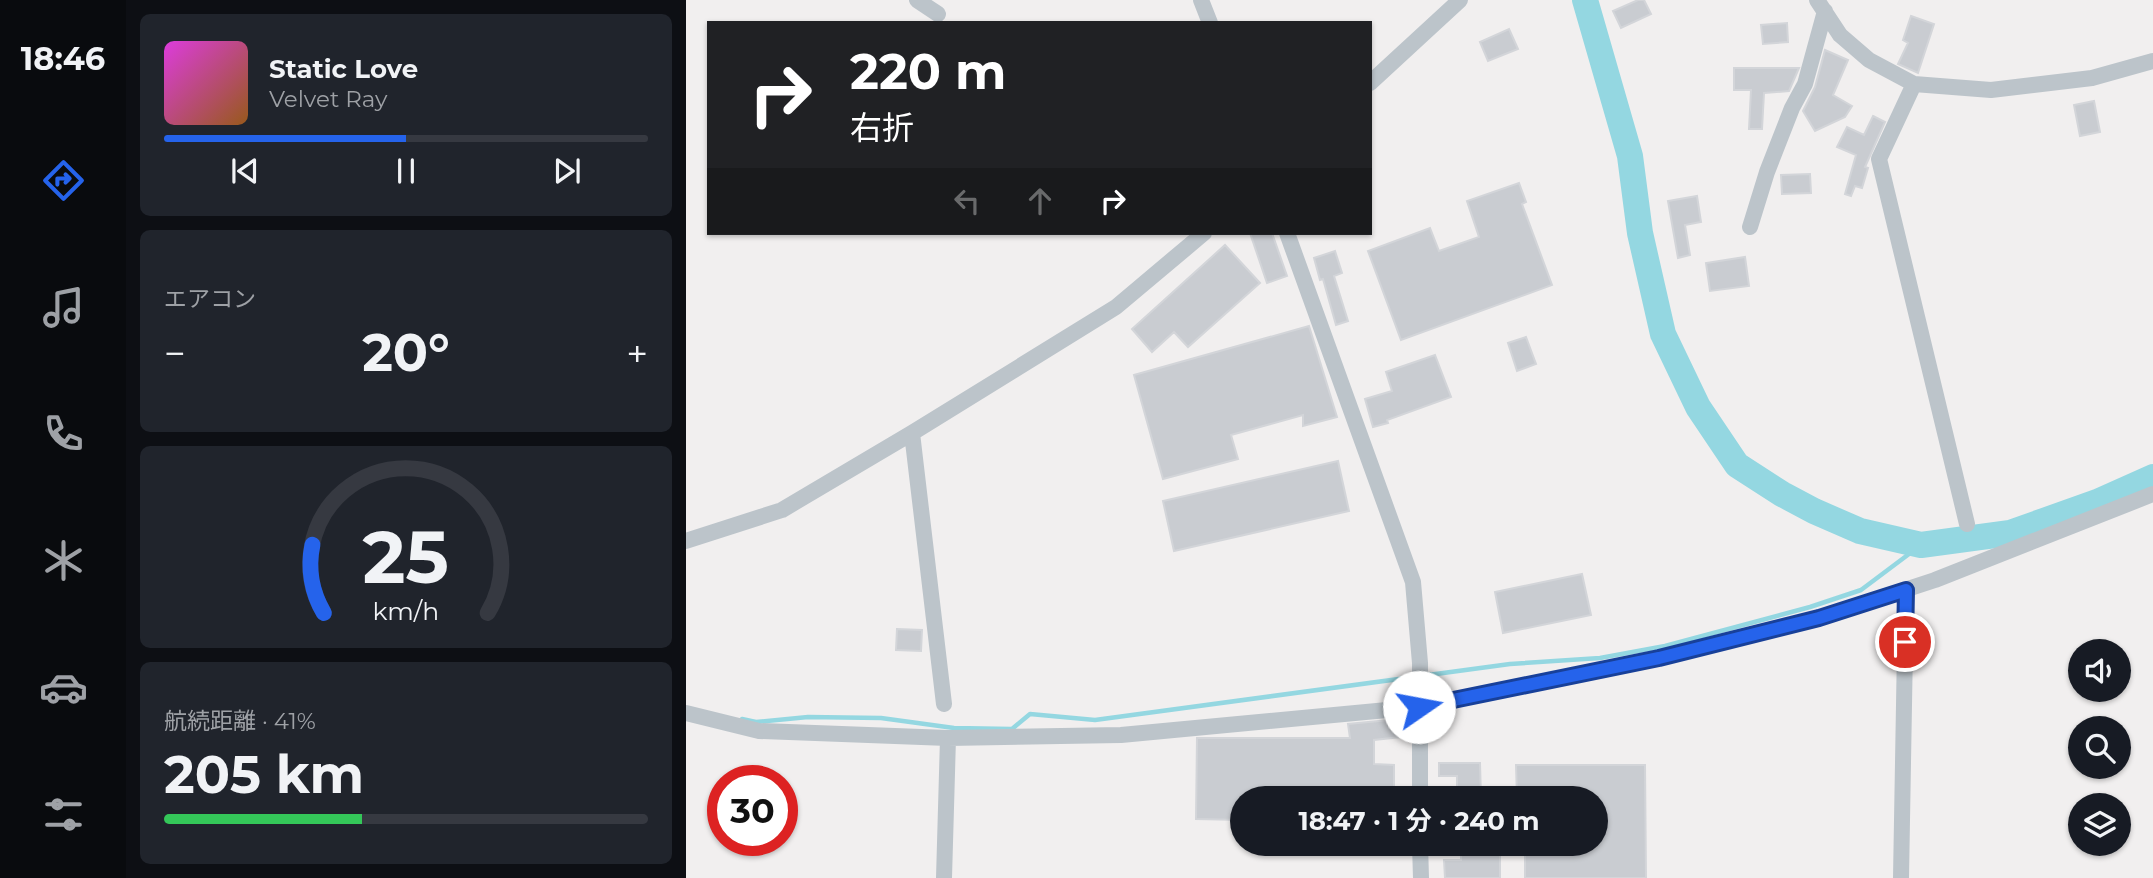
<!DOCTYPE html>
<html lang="ja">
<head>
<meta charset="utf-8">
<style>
	:root { --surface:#171b24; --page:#20242c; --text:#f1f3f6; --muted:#9ea1a6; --line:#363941; --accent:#2563eb }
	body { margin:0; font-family:Montserrat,"Noto Sans JP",sans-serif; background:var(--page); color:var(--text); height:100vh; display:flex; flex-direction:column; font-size:26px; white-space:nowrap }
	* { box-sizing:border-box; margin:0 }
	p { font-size:23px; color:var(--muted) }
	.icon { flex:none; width:38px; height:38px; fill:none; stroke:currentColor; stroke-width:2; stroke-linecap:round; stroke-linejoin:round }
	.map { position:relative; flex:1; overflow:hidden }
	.details { display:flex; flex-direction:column; gap:14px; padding:14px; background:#0d0f14; width:560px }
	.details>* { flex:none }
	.top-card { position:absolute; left:21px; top:21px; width:665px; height:214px; border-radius:0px; box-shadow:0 2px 5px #0004; background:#202124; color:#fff; overflow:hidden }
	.tools { position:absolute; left:1382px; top:639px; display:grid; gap:14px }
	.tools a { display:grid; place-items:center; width:63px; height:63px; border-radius:50%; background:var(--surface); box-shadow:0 2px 5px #0004; font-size:35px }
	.speed { position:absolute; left:21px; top:765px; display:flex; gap:14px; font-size:35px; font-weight:700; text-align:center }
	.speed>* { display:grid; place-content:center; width:91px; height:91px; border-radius:50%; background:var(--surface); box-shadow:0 2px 5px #0004; line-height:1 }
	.speed .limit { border:10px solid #d22; background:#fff; color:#111 }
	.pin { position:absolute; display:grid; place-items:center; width:60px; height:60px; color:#fff; margin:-30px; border:4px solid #fff; border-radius:50%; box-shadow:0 2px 7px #0007 }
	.me { position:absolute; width:77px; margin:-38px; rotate:78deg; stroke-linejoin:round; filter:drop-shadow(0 0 5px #0008) }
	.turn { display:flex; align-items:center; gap:24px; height:147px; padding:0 28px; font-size:32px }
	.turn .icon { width:91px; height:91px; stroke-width:2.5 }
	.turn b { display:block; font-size:49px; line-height:60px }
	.lanes { display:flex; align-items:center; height:66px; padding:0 28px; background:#0003; justify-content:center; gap:35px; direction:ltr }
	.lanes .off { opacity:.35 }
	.big { font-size:52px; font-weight:700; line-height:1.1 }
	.details .card { flex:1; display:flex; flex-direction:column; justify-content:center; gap:10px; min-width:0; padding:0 24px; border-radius:10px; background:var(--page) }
	.details .dial { align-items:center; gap:0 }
	.dial svg { height:182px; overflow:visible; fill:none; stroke:var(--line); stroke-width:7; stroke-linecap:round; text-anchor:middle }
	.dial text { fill:var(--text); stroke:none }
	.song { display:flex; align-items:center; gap:21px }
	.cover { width:84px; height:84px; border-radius:10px; background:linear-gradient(135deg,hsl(300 70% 55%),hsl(30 70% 35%)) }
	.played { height:7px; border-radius:4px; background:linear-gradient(90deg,var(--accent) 50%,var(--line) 50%) }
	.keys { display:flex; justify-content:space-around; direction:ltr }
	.heat { display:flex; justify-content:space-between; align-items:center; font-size:38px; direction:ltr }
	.charge { height:10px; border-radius:5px; background:linear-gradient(90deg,#34c759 41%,var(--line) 0) }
	.trip { position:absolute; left:544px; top:786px; width:378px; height:70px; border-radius:35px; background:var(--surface); box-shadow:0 2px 5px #0004; font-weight:700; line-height:70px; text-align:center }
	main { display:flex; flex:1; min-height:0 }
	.tabs { display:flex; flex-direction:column; width:126px; justify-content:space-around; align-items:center; background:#090b0e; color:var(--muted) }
	.tabs .icon { width:49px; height:49px }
	.tabs .active { color:var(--accent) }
	.tabs b { font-size:32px; color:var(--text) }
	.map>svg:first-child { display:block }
</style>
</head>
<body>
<main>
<nav class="tabs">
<b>18:46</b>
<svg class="icon active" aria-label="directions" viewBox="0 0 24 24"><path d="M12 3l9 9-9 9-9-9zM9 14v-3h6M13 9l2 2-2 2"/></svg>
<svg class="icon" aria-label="music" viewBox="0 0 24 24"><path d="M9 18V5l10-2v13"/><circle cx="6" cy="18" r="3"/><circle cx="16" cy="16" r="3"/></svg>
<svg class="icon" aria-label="phone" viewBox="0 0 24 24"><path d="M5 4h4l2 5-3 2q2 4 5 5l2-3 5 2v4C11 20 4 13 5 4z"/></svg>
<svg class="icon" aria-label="climate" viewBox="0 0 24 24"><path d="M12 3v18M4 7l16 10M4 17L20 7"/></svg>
<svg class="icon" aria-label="car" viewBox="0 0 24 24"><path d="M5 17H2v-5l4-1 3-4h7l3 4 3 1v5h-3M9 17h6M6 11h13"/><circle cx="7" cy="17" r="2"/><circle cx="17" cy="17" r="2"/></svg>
<svg class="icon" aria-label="filters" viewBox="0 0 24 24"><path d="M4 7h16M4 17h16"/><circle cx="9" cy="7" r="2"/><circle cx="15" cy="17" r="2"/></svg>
</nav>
<section class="details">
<div class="card">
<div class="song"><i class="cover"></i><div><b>Static Love</b><p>Velvet Ray</p></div></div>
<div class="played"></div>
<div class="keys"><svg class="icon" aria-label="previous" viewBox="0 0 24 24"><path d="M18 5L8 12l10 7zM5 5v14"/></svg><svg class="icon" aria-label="pause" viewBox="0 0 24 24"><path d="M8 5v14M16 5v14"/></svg><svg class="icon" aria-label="next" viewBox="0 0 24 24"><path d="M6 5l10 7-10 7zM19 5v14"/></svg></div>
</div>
<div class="card"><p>エアコン</p>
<div class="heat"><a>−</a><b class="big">20°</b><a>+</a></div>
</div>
<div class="card dial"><svg viewBox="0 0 100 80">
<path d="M14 69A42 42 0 1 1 86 69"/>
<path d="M14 69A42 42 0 0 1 9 39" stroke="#2563eb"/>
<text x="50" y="56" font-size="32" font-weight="700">25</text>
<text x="50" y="72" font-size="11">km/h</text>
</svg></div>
<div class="card"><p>航続距離 · 41%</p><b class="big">205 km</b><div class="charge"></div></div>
</section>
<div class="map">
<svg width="1467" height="878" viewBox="0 0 1467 878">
	<rect width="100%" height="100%" fill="#f1efef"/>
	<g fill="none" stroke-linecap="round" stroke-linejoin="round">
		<path stroke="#94d7e1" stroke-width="4.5" d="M 56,719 L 70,722 L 122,717 L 195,718 L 268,728 L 326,729 L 344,714 L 409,720 L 824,664 L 914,658 L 979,646 L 1124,607 L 1175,590 L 1235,545"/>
		<path stroke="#94d7e1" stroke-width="26" d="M 899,0 L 944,156 L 954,233 L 977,334 L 1012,407 L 1051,465 L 1096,494 L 1128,511 L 1174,531 L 1235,545 L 1324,533 L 1411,502 L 1467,477"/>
	</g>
	<path fill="#c9ccd1" stroke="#d3d5d9" stroke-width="2" d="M 952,0 L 958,0 L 965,14 L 935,28 L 927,11 Z
		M 1225,16 L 1248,24 L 1232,73 L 1212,64 L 1222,43 L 1217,40 Z
		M 1101,23 L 1102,42 L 1077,44 L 1075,25 Z
		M 823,29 L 832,49 L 802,61 L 794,42 Z
		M 1139,50 L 1162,60 L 1147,95 L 1166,106 L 1159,117 L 1129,131 L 1117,111 L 1129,87 Z
		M 1048,68 L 1113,68 L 1103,91 L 1078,93 L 1076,129 L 1063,129 L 1065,90 L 1048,90 Z
		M 1408,101 L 1414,132 L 1394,136 L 1388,105 Z
		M 1187,116 L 1199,122 L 1179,167 L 1182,168 L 1176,188 L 1169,186 L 1165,196 L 1159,194 L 1170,155 L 1151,147 L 1161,127 L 1178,135 Z
		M 1124,174 L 1125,193 L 1096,194 L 1095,175 Z
		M 833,183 L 840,202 L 836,204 L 866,285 L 715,340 L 682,251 L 744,228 L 753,251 L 793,237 L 781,201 Z
		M 1011,196 L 1015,222 L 999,225 L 1004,255 L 992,258 L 982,201 Z
		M 564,233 L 586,233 L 601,276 L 581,283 Z
		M 539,245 L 574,283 L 502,347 L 488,332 L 466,352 L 446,329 Z
		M 649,251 L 656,273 L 648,276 L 662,321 L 650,325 L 637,279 L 634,280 L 628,258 Z
		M 1059,257 L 1063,286 L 1024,291 L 1020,263 Z
		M 623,326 L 651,417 L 617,426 L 617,415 L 545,435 L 552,459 L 477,479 L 448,375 Z
		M 840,337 L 850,364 L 831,371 L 822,343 Z
		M 749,355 L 765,397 L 701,420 L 702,423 L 687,427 L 679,399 L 706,391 L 700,372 Z
		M 652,461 L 663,511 L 488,551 L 477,501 Z
		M 896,574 L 905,615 L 817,633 L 809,592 Z
		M 211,629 L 236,630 L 235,651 L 210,650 Z
		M 724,718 L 724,736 L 688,740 L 688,764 L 708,765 L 708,788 L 688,788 L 688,798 L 556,798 L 556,820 L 510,819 L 511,738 L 664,738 L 662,724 Z
		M 753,763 L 794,763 L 795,798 L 771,798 L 771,776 L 753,776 Z
		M 830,765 L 959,765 L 960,878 L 839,878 L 839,844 L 910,844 L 910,798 L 831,798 Z
		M 775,844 L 814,844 L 814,878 L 759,878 L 758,860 L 775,860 Z"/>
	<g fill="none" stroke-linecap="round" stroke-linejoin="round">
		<path stroke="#bcc4ca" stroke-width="16" d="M 231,0 L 252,14
			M 515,0 L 524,23
			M 1131,0 L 1154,35 L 1183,60 L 1228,84 L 1305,90 L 1406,78 L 1467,61
			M 684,83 L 774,0
			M 1228,84 L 1193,159 L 1281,524
			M 1064,227 L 1081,172 L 1106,108 L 1119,84 L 1139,11
			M 601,233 L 727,582 L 734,663 L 734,798
			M 226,433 L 258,704
			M 0,541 L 96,510 L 226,433 L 430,307 L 518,233
			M 0,713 L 73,731 L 262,738 L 435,735 L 733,707 L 973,658 L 1133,618 L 1249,580 L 1467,494
			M 734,844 L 735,878
			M 258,878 L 262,738
			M 1215,878 L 1220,590"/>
	</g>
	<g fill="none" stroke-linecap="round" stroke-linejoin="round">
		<defs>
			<path id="route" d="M 733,707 L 973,658 L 1133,618 L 1220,590 L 1219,642"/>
		</defs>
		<use href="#route" stroke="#184099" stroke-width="18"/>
		<use href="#route" stroke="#2563eb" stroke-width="12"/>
	</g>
</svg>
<div class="tools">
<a><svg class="icon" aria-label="sound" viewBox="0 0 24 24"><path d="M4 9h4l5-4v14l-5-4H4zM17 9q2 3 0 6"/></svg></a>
<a><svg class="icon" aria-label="search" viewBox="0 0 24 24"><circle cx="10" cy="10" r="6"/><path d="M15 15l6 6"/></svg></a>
<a><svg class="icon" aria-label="layers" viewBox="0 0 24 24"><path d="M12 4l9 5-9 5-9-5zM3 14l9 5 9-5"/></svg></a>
</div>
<div class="speed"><div class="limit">30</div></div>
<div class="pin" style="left:1219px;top:642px;background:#d93025"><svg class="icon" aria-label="arrive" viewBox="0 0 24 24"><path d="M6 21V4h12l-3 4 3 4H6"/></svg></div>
<svg class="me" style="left:733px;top:707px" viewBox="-20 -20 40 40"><circle r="19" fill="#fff"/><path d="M0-13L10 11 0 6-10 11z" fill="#2563eb"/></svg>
<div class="trip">18:47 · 1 分 · 240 m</div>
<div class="top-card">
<div class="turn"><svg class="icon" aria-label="right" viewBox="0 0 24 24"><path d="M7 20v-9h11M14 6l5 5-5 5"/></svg><div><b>220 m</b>右折</div></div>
<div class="lanes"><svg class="icon off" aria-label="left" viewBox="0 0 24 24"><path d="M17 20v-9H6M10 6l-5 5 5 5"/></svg><svg class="icon off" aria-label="ahead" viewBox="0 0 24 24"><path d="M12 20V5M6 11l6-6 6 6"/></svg><svg class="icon" aria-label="right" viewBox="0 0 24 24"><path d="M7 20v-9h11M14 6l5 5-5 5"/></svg></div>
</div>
</div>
</main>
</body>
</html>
